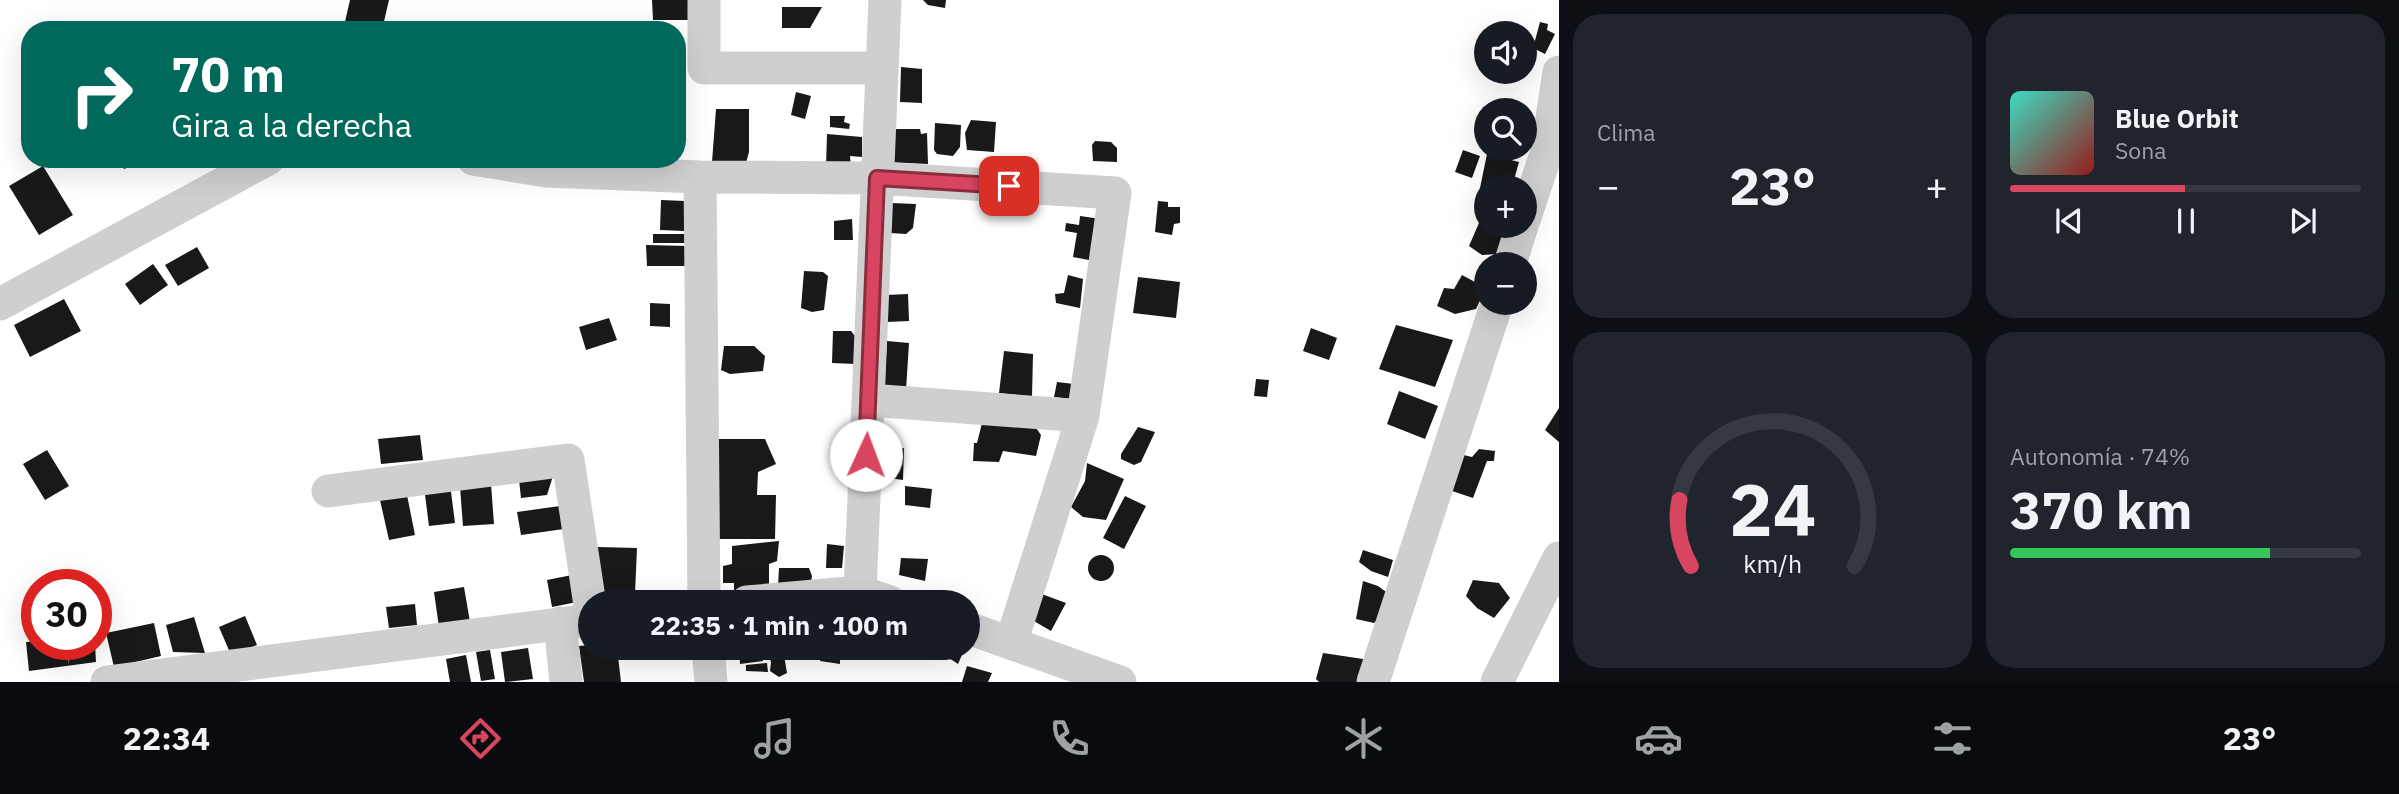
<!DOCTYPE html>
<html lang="es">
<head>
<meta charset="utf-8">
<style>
	:root { --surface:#171b24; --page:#20242c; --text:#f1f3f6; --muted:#9ea1a6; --line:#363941; --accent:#d74560 }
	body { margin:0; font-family:"IBM Plex Sans",sans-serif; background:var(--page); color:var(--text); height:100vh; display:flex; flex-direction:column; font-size:26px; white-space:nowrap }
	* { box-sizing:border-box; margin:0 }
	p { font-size:23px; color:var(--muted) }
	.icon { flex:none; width:38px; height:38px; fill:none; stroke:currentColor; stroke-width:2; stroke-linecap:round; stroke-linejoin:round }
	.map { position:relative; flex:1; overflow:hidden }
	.details { display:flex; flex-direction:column; gap:14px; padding:14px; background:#0d0f14; width:840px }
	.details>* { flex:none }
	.top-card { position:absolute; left:21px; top:21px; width:665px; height:147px; border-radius:28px; box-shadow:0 7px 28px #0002; background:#00695c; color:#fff; overflow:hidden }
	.buttons { position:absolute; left:1474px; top:21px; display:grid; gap:14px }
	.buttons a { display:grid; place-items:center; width:63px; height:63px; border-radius:50%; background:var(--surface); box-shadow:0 7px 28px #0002; font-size:35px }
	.speed { position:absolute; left:21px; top:569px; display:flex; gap:14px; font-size:35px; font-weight:700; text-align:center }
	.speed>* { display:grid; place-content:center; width:91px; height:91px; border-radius:50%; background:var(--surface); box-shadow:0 7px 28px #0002; line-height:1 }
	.speed .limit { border:10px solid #d22; background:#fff; color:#111 }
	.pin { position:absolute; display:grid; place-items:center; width:60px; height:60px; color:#fff; margin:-30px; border-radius:14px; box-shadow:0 4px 10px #0006 }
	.me { position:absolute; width:77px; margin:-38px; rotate:2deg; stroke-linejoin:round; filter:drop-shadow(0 0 5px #0008) }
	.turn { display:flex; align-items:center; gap:24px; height:147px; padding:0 35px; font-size:32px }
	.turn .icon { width:91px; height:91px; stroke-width:2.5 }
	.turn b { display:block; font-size:49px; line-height:60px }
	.big { font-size:52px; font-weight:800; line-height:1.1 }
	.details .widget { flex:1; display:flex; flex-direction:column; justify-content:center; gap:10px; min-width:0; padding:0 24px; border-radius:28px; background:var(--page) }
	.details .dial { align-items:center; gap:0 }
	.dial svg { height:182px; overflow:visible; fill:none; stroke:var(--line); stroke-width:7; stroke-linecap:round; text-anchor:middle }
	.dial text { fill:var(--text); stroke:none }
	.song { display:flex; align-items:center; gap:21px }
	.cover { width:84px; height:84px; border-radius:10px; background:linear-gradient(135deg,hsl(170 70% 55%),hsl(0 70% 35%)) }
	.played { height:7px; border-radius:4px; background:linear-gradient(90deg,var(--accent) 50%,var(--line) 50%) }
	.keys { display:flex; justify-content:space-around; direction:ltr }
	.heat { display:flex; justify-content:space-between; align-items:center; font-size:38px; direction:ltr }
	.charge { height:10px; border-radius:5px; background:linear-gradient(90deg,#34c759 74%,var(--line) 0) }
	.details .tiles { flex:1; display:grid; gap:14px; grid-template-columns:repeat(2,1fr) }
	.trip { position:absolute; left:578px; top:590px; width:402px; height:70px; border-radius:35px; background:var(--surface); box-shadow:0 7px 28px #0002; font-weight:800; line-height:70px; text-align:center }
	.menu { display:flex; height:112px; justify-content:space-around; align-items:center; background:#090b0e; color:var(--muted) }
	.menu .icon { width:49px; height:49px }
	.menu .selected { color:var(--accent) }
	.menu b { font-size:32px; color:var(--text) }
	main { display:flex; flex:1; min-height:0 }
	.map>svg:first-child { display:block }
</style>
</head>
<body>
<main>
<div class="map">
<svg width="1559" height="682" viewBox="0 0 1559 682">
	<rect width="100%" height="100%" fill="#fff"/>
	<path fill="#191919" d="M 350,0 L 389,0 L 382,30 L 344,26 Z
		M 652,0 L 690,0 L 689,20 L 653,20 Z
		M 923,0 L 946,0 L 945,8 L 928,5 Z
		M 782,7 L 822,7 L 810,28 L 782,28 Z
		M 1540,22 L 1548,24 L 1547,30 L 1555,34 L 1545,54 L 1533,48 Z
		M 901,67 L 922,69 L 922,103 L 900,102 Z
		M 796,92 L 811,96 L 805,119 L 791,115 Z
		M 716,109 L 749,109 L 749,152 L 746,163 L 712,162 Z
		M 830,116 L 845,116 L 844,122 L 850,124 L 849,129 L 830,127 Z
		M 971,120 L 996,122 L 994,152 L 967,150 L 965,133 Z
		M 935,123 L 961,125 L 960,147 L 953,156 L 937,154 L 934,150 Z
		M 894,129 L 920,129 L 921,134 L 927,133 L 928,164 L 887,162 Z
		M 827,134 L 862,137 L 862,157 L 850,156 L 851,166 L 826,166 Z
		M 1095,141 L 1111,142 L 1117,148 L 1117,162 L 1093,161 L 1092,145 Z
		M 1463,150 L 1480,156 L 1472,178 L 1455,172 Z
		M 1487,154 L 1519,162 L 1512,187 L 1480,188 Z
		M 120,159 L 148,159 L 124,169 Z
		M 43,166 L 73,215 L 39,235 L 9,186 Z
		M 661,200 L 685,201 L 684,231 L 660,230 Z
		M 1158,201 L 1168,202 L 1168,207 L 1180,207 L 1180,223 L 1174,224 L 1172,235 L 1155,232 Z
		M 891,203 L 916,204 L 913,228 L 906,234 L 890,233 Z
		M 1080,216 L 1101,219 L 1094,261 L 1073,257 L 1077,233 L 1065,231 L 1066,223 L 1079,225 Z
		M 1482,216 L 1486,217 L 1486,226 L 1513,226 L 1498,254 L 1482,255 L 1469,246 Z
		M 852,219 L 853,240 L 834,240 L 834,221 Z
		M 653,234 L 687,234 L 687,243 L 653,243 Z
		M 646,245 L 688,246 L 687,266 L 647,266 Z
		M 197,247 L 209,268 L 178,286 L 165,265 Z
		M 153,264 L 168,285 L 140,305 L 125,284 Z
		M 804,271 L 823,272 L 828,276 L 824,310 L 812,312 L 801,308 Z
		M 1068,275 L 1083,279 L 1080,308 L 1056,303 L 1055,294 L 1064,293 Z
		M 1462,275 L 1486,288 L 1476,309 L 1455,314 L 1437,306 L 1444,288 L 1454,289 Z
		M 1138,277 L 1180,282 L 1176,318 L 1133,313 Z
		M 908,294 L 909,321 L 887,322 L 886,295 Z
		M 64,299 L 81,331 L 30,357 L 14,325 Z
		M 650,303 L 670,304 L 670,327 L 650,326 Z
		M 609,318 L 617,340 L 586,350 L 579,327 Z
		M 1396,325 L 1453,340 L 1435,387 L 1379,369 Z
		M 1311,328 L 1337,338 L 1329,360 L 1303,351 Z
		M 833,331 L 851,331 L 855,336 L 856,364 L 832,363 Z
		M 887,341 L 909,343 L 906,390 L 884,388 Z
		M 724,346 L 754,346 L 765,356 L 763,371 L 730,374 L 721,370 Z
		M 1004,351 L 1033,354 L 1032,397 L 999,393 Z
		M 1256,379 L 1269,380 L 1267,397 L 1254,396 Z
		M 1057,382 L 1074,384 L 1072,399 L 1054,397 Z
		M 1399,391 L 1438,406 L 1425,439 L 1387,424 Z
		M 1559,408 L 1559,442 L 1545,430 Z
		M 984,415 L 1034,425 L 1041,435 L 1036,456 L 1003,451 L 999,462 L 973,461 L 974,443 L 977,443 Z
		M 1138,427 L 1155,432 L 1141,462 L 1134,465 L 1121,459 L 1121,454 Z
		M 420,435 L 423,460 L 381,464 L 378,439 Z
		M 718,439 L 765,439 L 776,464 L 758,472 L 757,495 L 776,495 L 775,539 L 717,539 Z
		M 904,448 L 903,480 L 875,476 L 878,451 Z
		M 1479,449 L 1495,451 L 1494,461 L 1487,461 L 1473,498 L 1446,489 L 1455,453 L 1472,457 Z
		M 47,450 L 69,486 L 45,500 L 23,464 Z
		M 1087,463 L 1124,479 L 1106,520 L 1083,517 L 1071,507 L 1085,481 Z
		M 553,476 L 547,495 L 521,498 L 519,480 Z
		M 450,484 L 455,523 L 429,526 L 424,487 Z
		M 491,484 L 494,524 L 463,526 L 460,487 Z
		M 905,486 L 932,489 L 930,508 L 905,505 Z
		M 407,495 L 415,535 L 389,540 L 380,500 Z
		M 1125,496 L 1146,506 L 1124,549 L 1103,538 Z
		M 560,506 L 564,529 L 521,535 L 517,512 Z
		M 779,541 L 777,561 L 769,564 L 769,592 L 734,592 L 734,583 L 723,583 L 723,566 L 732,564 L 732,546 Z
		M 827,544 L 844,546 L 842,568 L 826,568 Z
		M 598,547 L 637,548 L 635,594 L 596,592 Z
		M 1363,550 L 1393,560 L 1388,577 L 1371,571 L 1359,562 Z
		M1088 568a13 13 0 1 1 26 0a13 13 0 1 1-26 0Z
		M 901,558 L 928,559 L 925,581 L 899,575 Z
		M 779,568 L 809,568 L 812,576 L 810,588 L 778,586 Z
		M 572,575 L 577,602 L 552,607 L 547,580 Z
		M 1473,580 L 1499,583 L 1510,598 L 1494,618 L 1477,608 L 1466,596 Z
		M 1363,581 L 1378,586 L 1389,594 L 1383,614 L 1374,623 L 1356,619 Z
		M 464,587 L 470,622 L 439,627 L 434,592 Z
		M 1039,593 L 1066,603 L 1051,631 L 1027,617 Z
		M 415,604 L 417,625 L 389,628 L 386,607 Z
		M 245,616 L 257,645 L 231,655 L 219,627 Z
		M 194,617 L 205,653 L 173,652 L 166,625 Z
		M 154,623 L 161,656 L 114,667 L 106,633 Z
		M 37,641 L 37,644 L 64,644 L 69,664 L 67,644 L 95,644 L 96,662 L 29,671 L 26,642 Z
		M 590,645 L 590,648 L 617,648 L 621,682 L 584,682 L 579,646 Z
		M 528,648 L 533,679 L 505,682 L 501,652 Z
		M 739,648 L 761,648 L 763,661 L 740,664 Z
		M 820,648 L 840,648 L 840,664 L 820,661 Z
		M 939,648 L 965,648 L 958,664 L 937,650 Z
		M 490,650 L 495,679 L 481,681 L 476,652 Z
		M 767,651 L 784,655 L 787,673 L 779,677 L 770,671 L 771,662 Z
		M 1323,653 L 1363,659 L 1367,666 L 1361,682 L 1319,682 L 1316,679 Z
		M 466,655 L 471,682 L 450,682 L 446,659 Z
		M 767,663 L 768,672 L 746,671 L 746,665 Z
		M 967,666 L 992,673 L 988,682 L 962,682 Z"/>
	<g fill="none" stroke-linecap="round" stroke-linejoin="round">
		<path stroke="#cfcfcf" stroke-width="33" d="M 704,0 L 704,68 L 882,68
			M 473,159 L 546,171 L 700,177 L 877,178 L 1115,193 L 1083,416 L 1011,643
			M 700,177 L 704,602
			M 1524,220 L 1547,151 L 1559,72
			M 1510,264 L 1522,226
			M 0,304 L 268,159
			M 869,400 L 1083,416
			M 328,491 L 568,460 L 590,605
			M 860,592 L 885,0
			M 747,602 L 860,592 L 890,602
			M 560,623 L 566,682
			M 968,628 L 1120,682
			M 708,648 L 711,682
			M 107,682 L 590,620
			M 1373,682 L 1497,303
			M 1497,682 L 1559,558"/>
	</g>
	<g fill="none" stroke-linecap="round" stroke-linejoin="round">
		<defs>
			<path id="route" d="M 866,455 L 877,178 L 1009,186"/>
		</defs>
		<use href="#route" stroke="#8c2d3e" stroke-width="18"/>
		<use href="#route" stroke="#d74560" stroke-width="12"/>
	</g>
</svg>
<div class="buttons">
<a><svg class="icon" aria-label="sound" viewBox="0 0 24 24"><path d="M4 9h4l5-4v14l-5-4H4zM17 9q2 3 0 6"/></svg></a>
<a><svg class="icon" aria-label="search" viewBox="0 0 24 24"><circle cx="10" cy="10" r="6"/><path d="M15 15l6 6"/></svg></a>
<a>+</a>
<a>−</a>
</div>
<div class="speed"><div class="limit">30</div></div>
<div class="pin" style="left:1009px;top:186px;background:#d93025"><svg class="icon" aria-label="arrive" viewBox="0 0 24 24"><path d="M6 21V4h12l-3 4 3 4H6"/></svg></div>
<svg class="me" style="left:866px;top:455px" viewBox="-20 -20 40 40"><circle r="19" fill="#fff"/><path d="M0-13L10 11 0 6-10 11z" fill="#d74560"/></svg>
<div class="trip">22:35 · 1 min · 100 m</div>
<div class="top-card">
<div class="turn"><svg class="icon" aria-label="right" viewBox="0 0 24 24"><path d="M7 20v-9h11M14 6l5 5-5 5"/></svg><div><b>70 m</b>Gira a la derecha</div></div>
</div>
</div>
<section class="details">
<div class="tiles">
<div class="widget"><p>Clima</p>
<div class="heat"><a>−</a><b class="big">23°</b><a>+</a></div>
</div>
<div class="widget">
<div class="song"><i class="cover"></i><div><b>Blue Orbit</b><p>Sona</p></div></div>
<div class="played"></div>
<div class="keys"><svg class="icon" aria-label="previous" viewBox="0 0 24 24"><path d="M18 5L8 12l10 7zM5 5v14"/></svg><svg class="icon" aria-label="pause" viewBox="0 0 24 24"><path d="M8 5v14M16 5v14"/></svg><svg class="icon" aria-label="next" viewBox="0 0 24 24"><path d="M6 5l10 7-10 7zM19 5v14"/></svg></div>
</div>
<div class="widget dial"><svg viewBox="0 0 100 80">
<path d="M14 69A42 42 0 1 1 86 69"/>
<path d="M14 69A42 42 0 0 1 9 40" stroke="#d74560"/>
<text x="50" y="56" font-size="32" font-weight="700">24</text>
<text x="50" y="72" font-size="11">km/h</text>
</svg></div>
<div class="widget"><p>Autonomía · 74%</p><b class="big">370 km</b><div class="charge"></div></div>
</div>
</section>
</main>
<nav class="menu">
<b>22:34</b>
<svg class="icon selected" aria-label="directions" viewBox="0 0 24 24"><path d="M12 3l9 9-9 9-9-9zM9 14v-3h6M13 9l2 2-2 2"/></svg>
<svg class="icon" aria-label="music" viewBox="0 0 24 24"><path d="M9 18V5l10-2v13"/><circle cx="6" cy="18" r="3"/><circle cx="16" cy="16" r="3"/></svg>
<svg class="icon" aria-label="phone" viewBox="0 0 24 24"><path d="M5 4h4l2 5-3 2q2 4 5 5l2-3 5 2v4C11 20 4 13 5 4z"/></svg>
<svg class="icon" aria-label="climate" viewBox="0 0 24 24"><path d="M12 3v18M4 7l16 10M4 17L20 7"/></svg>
<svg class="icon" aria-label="car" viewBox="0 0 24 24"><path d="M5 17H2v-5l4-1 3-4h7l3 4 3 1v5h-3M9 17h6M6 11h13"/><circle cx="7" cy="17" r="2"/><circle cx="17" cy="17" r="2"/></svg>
<svg class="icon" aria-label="filters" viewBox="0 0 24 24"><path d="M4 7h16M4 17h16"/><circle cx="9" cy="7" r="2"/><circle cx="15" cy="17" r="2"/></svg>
<b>23°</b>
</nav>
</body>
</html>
